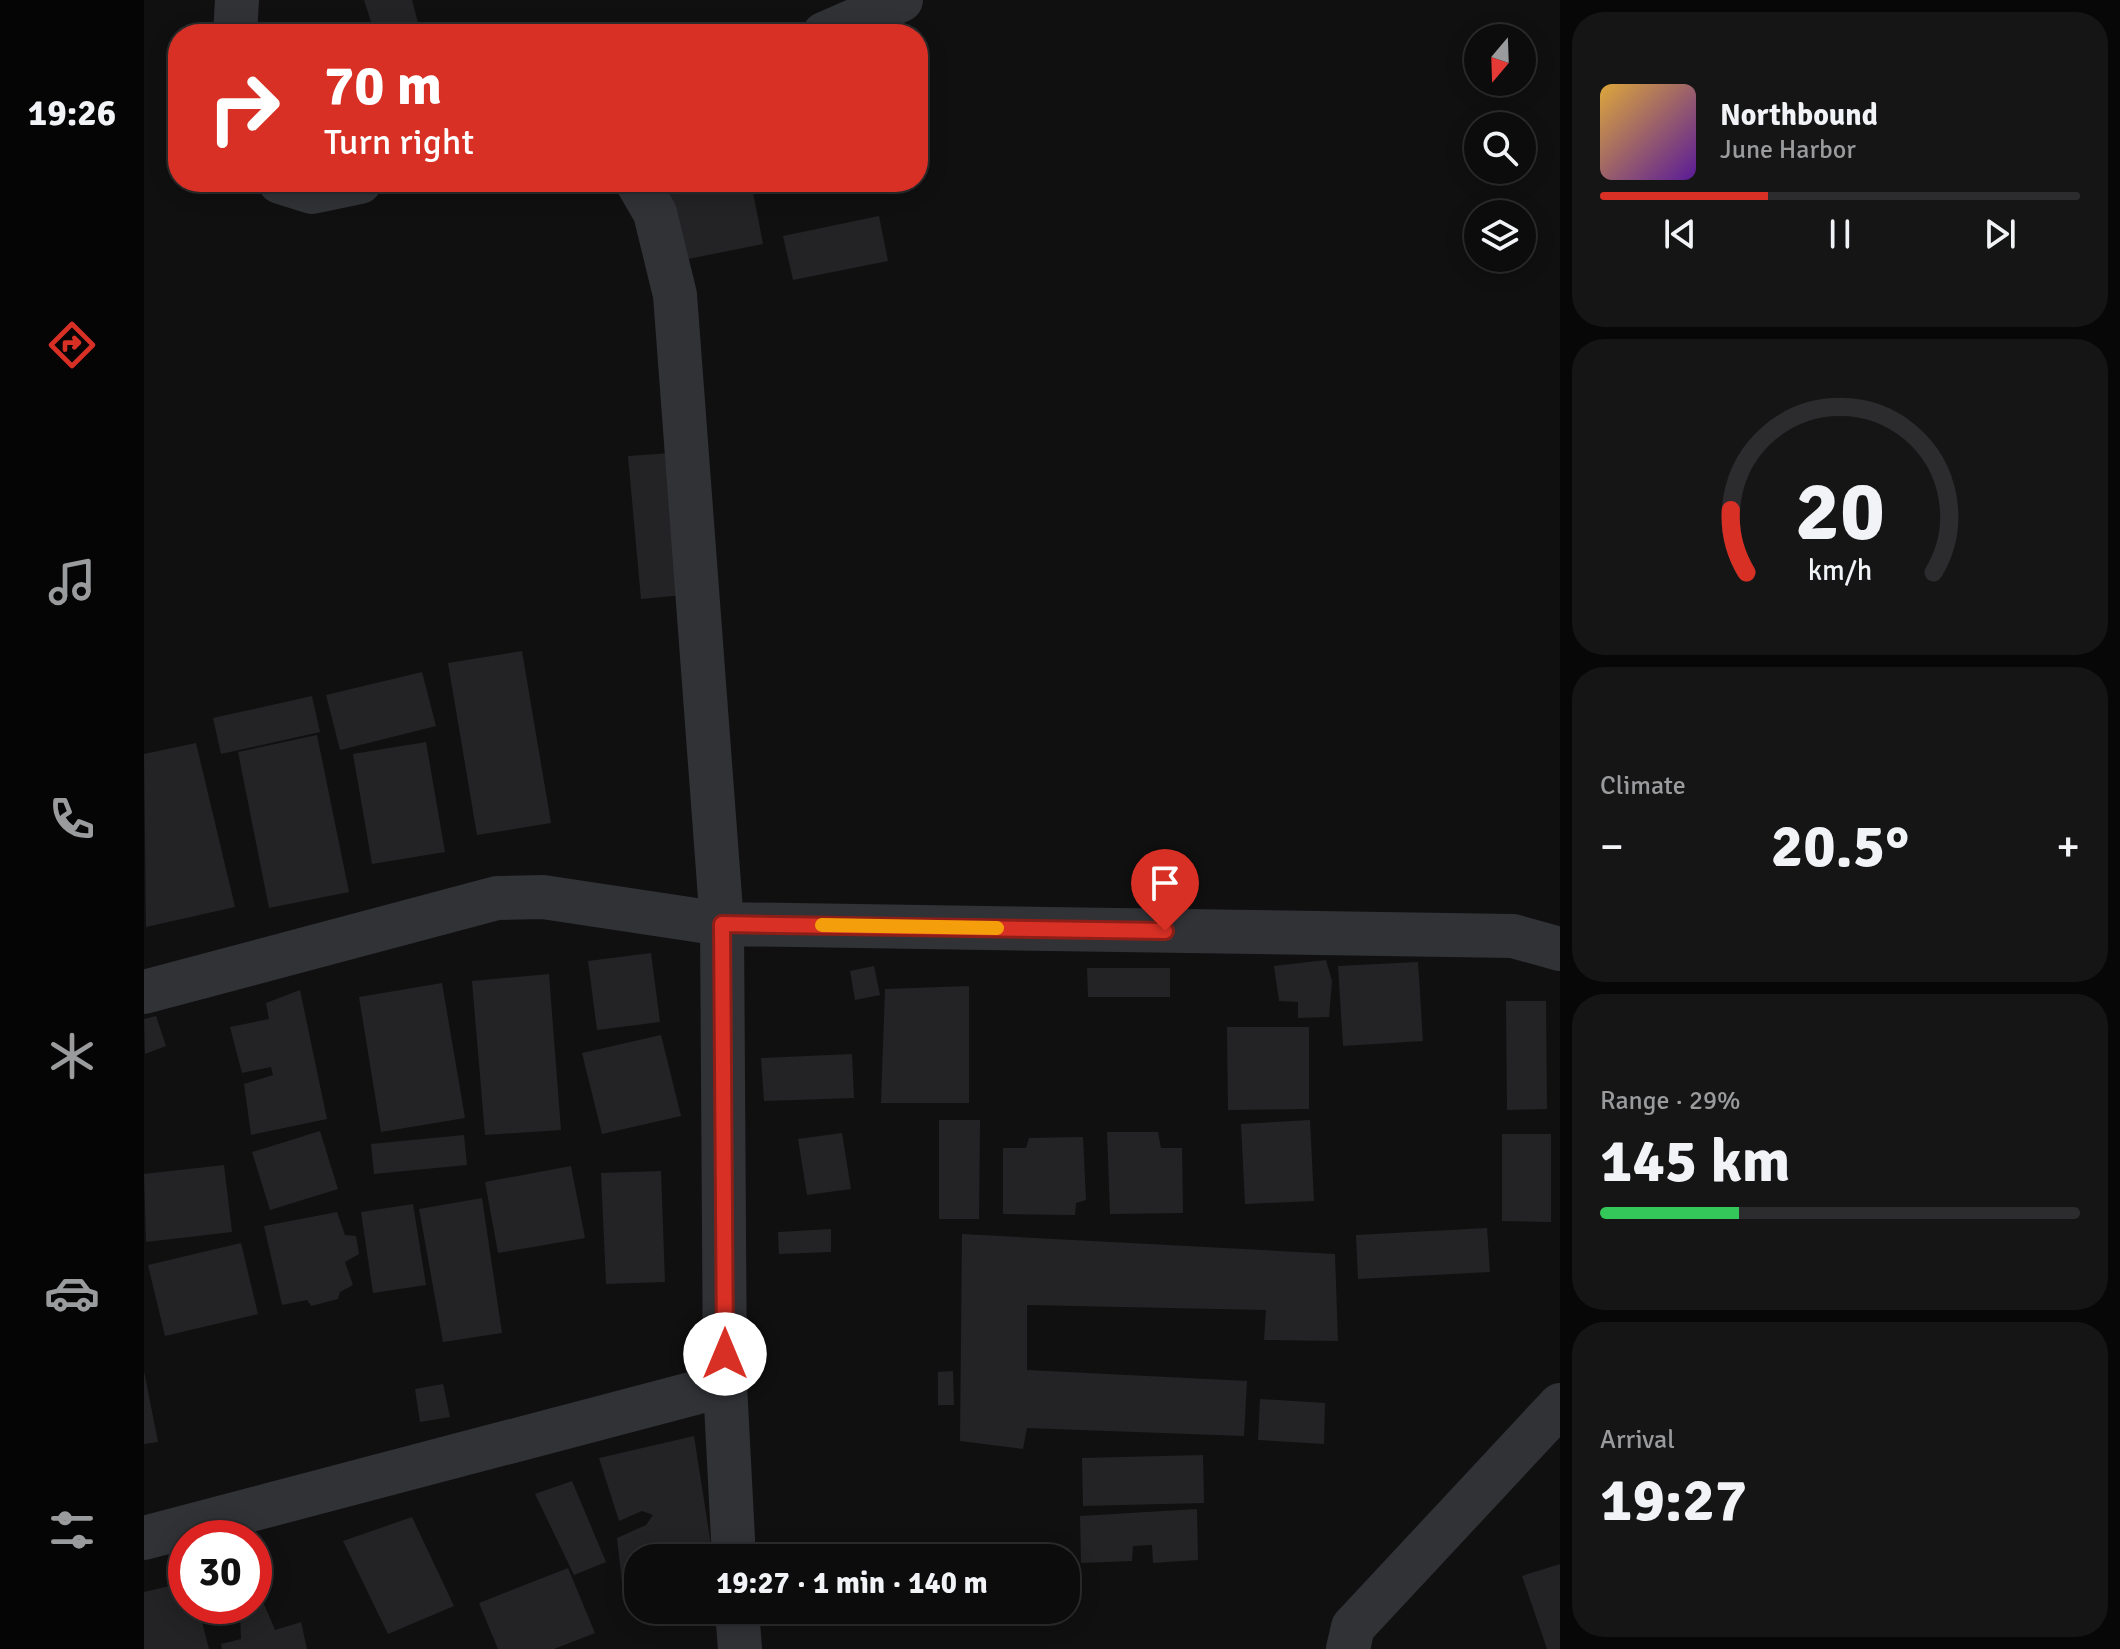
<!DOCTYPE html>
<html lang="en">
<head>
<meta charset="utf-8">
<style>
	:root { --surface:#0c0c0d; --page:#151516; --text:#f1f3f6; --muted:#9a9b9d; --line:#2c2c2e; --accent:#d93025 }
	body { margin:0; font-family:Signika,sans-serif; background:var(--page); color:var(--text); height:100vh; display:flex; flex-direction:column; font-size:30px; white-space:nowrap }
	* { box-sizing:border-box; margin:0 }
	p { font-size:26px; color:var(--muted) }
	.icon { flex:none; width:44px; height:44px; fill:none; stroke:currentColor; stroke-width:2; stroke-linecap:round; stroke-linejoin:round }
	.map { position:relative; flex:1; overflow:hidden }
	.details { display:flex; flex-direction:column; gap:12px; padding:12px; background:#070707; width:560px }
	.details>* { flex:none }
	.top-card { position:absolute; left:24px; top:24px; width:760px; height:168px; border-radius:32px; box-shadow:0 4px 20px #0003,0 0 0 2px var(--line); background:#d93025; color:#fff; overflow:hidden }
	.needle { width:52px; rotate:199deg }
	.tools { position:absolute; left:1320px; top:24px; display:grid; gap:16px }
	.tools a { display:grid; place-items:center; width:72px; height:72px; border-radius:50%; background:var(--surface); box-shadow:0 4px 20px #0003,0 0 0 2px var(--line); font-size:40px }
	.speed { position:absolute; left:24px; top:1520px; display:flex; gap:16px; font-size:40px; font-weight:700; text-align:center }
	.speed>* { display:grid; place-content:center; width:104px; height:104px; border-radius:50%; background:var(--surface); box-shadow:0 4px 20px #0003,0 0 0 2px var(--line); line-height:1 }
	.speed .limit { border:12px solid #d22; background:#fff; color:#111 }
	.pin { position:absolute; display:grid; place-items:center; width:68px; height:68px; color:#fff; margin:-82px -34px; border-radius:50% 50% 50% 0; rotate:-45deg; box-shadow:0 0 8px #0007 }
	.pin .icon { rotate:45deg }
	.me { position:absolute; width:88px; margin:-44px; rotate:0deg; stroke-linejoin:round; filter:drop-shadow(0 0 6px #0008) }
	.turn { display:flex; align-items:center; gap:28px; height:168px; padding:0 24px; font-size:36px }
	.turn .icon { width:104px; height:104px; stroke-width:2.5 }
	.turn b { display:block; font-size:56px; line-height:68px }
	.big { font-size:60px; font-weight:800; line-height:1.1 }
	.details .tile { flex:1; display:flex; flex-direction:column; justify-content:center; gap:12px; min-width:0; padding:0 28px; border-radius:32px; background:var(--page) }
	.details .dial { align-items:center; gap:0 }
	.dial svg { height:208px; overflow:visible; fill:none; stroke:var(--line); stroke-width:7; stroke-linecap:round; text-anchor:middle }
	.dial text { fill:var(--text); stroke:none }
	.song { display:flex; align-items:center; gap:24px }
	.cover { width:96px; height:96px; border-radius:12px; background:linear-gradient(135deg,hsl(40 70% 55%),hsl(270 70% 35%)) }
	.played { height:8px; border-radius:4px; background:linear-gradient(90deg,var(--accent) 35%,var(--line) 35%) }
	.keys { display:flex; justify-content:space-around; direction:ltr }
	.heat { display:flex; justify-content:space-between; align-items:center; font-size:44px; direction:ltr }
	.charge { height:12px; border-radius:6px; background:linear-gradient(90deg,#34c759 29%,var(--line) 0) }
	.trip { position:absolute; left:480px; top:1544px; width:456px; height:80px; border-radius:32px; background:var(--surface); box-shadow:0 4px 20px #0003,0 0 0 2px var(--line); font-weight:800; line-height:80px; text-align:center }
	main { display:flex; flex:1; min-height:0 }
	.dock { display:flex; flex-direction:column; width:144px; justify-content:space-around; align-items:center; background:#050505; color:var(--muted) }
	.dock .icon { width:56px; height:56px }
	.dock .on { color:var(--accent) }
	.dock b { font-size:36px; color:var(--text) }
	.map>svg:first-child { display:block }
</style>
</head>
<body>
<main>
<nav class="dock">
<b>19:26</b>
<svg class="icon on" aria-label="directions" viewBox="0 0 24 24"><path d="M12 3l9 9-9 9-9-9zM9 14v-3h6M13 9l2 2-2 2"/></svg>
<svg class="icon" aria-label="music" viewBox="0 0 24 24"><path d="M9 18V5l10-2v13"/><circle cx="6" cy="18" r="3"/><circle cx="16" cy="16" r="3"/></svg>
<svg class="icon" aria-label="phone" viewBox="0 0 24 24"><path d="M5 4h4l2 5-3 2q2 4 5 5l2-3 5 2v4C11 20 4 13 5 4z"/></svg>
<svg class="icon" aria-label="climate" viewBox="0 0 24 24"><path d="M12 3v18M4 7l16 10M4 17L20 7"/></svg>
<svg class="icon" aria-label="car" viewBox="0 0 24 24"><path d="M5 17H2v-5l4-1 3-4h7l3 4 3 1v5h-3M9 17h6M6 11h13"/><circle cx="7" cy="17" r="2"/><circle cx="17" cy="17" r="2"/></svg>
<svg class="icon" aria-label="filters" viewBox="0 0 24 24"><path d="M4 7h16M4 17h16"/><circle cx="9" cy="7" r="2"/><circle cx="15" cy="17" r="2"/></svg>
</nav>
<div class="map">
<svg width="1416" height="1649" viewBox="0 0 1416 1649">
	<rect width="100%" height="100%" fill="#101011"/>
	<path fill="#232325" d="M 220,0 L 268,0 L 277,34 L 231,34 Z
		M 552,182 L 607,182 L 619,244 L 539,260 L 524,187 Z
		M 735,216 L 744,261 L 649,280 L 639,236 Z
		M 527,453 L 540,595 L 497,599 L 484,456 Z
		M 378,651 L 407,823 L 333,835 L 304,663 Z
		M 278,672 L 292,726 L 196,750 L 182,695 Z
		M 168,696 L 176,732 L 77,754 L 69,718 Z
		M 173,735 L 205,892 L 125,908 L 94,752 Z
		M 282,742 L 301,852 L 228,864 L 209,754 Z
		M 52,743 L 91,907 L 2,927 L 0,754 Z
		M 507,953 L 516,1022 L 453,1030 L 444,961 Z
		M 1182,960 L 1188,981 L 1185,1017 L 1154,1018 L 1154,1002 L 1135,1001 L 1130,966 Z
		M 1274,962 L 1279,1041 L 1199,1046 L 1194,966 Z
		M 730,966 L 736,995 L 711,1000 L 706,971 Z
		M 943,968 L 1026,968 L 1026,997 L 944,997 Z
		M 405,974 L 417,1130 L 341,1135 L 328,981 Z
		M 298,983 L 321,1118 L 237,1132 L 215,997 Z
		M 825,986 L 825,1103 L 737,1103 L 741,989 Z
		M 156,990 L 183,1119 L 107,1135 L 100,1084 L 129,1075 L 127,1067 L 98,1073 L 86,1027 L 125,1019 L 122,1003 Z
		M 1362,1001 L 1402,1001 L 1403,1109 L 1363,1110 Z
		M 12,1016 L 22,1046 L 1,1054 L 0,1019 Z
		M 1083,1027 L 1165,1027 L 1165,1109 L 1084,1110 Z
		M 517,1035 L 537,1116 L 458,1134 L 438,1053 Z
		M 708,1054 L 710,1098 L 620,1101 L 617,1058 Z
		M 795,1120 L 836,1120 L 835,1219 L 795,1219 Z
		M 1166,1120 L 1170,1201 L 1101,1204 L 1097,1124 Z
		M 176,1131 L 194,1189 L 126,1210 L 108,1152 Z
		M 963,1132 L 1014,1132 L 1017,1148 L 1038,1148 L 1039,1213 L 966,1214 Z
		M 698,1133 L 707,1189 L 663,1195 L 654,1139 Z
		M 1358,1134 L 1407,1134 L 1407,1222 L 1358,1221 Z
		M 320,1135 L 323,1165 L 230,1174 L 227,1144 Z
		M 939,1137 L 942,1200 L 932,1203 L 931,1215 L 859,1214 L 859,1148 L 882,1148 L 885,1138 Z
		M 80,1165 L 88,1232 L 2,1242 L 0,1174 Z
		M 427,1166 L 441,1238 L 354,1253 L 341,1182 Z
		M 517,1171 L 521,1282 L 462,1284 L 457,1173 Z
		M 338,1198 L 358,1333 L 299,1342 L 275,1209 Z
		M 269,1204 L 282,1285 L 229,1293 L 217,1212 Z
		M 193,1212 L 201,1235 L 212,1236 L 215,1254 L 201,1262 L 209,1285 L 196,1292 L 194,1299 L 167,1306 L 163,1300 L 138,1305 L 120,1226 Z
		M 1343,1228 L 1346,1272 L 1214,1279 L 1212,1235 Z
		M 687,1229 L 687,1252 L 635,1254 L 634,1232 Z
		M 818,1234 L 1191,1254 L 1194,1341 L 1120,1340 L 1122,1310 L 883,1305 L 883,1370 L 1103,1381 L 1100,1436 L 883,1428 L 879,1449 L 816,1441 Z
		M 97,1243 L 114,1314 L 21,1336 L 4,1265 Z
		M 0,1371 L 14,1442 L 0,1444 Z
		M 809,1371 L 810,1405 L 794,1405 L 794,1372 Z
		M 299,1384 L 306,1417 L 276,1422 L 271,1389 Z
		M 1116,1399 L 1181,1403 L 1180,1444 L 1114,1440 Z
		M 550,1436 L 569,1558 L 494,1558 L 494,1589 L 479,1592 L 473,1538 L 502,1525 L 509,1515 L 498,1511 L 475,1521 L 455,1458 Z
		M 1059,1455 L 1060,1503 L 939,1506 L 938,1458 Z
		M 428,1481 L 462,1562 L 430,1575 L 391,1494 Z
		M 1053,1509 L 1054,1560 L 1009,1563 L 1008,1545 L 989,1546 L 988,1561 L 937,1563 L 936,1516 Z
		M 268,1517 L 310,1606 L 244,1634 L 199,1541 Z
		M 1416,1564 L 1416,1649 L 1403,1649 L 1378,1576 Z
		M 424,1568 L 451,1633 L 410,1649 L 354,1649 L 335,1603 Z
		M 42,1582 L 42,1606 L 54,1606 L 65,1649 L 0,1649 L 0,1592 Z
		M 120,1604 L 131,1630 L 157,1622 L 163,1649 L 78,1649 L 77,1644 L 97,1639 L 96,1612 Z"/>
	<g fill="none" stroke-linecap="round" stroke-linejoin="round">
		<path stroke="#313236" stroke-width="44" d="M 91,34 L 93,0
			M 680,34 L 757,0
			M 136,182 L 168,192 L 216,182
			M 493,182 L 511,213 L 531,295 L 578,924 L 581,1385 L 590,1558
			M 0,992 L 353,898 L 399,897 L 578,924 L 1369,936 L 1416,949
			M 0,1538 L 581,1385
			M 593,1610 L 596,1649
			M 1204,1649 L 1209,1627 L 1416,1405"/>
	</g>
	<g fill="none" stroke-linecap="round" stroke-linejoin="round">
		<defs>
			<path id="route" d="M 581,1354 L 578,924 L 1021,931"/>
		</defs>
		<use href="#route" stroke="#8d1f18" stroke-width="20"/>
		<use href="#route" stroke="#d93025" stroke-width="14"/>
		<path stroke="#f59e0b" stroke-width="14" d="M 678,925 L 853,928"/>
	</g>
</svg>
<div class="tools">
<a><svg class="needle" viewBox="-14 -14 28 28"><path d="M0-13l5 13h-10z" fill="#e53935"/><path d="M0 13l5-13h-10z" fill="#9a9b9d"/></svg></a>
<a><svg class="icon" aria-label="search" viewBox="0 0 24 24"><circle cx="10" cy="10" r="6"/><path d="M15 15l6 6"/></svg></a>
<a><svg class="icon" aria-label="layers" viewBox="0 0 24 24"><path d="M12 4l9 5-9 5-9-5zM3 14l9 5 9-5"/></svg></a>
</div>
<div class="speed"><div class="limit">30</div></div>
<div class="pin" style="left:1021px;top:931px;background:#d93025"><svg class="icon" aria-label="arrive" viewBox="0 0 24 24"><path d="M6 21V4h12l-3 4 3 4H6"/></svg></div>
<svg class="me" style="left:581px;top:1354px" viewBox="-20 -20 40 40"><circle r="19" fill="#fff"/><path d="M0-13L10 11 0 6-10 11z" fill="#d93025"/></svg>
<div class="trip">19:27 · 1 min · 140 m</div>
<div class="top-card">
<div class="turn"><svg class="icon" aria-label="right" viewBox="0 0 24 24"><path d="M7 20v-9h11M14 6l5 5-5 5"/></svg><div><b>70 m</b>Turn right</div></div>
</div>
</div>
<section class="details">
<div class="tile">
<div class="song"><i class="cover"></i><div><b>Northbound</b><p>June Harbor</p></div></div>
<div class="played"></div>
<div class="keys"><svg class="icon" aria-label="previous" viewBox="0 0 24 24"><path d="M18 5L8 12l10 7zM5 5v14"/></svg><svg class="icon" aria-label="pause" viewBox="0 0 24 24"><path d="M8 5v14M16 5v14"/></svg><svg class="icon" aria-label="next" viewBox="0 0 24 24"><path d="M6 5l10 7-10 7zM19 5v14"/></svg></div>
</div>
<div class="tile dial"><svg viewBox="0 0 100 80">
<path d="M14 69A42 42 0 1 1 86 69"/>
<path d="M14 69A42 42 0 0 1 8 45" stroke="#d93025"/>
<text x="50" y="56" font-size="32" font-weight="700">20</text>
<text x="50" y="72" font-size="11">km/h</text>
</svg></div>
<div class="tile"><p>Climate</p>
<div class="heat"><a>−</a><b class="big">20.5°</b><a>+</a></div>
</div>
<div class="tile"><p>Range · 29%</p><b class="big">145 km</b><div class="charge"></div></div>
<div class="tile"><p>Arrival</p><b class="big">19:27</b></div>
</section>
</main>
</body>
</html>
